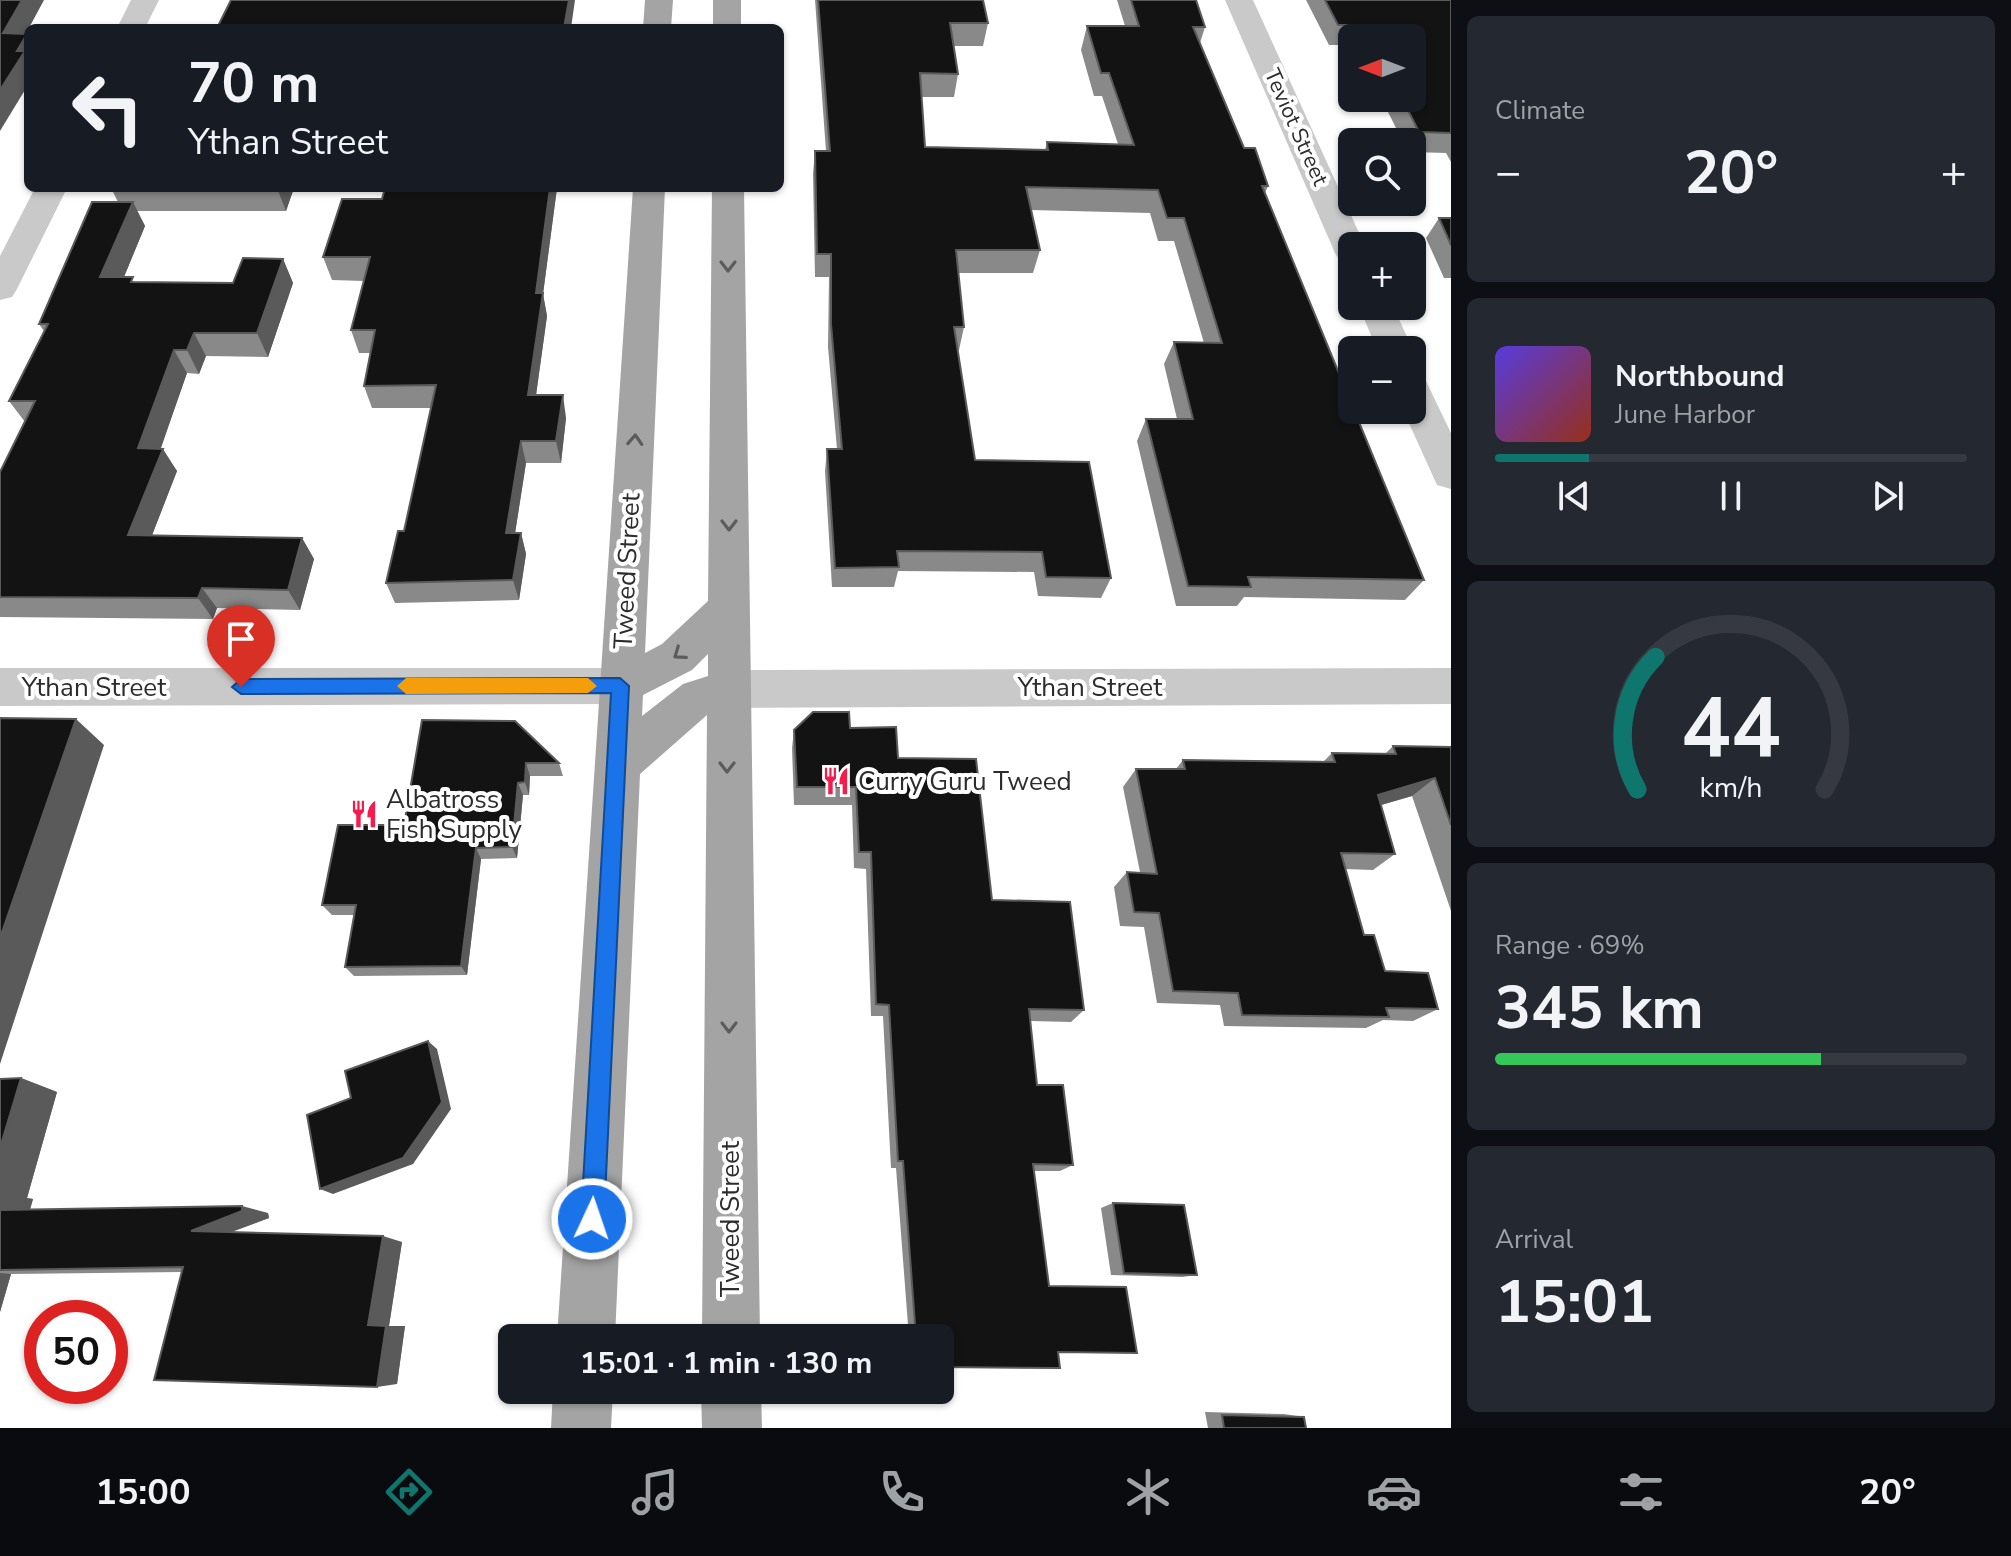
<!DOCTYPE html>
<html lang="en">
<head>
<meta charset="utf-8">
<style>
	:root { --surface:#171b24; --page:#242831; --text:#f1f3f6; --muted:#9ea1a6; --line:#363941; --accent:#0f766e }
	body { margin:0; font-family:"Nunito Sans",sans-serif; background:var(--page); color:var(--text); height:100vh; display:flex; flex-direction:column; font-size:30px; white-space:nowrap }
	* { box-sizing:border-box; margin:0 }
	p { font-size:26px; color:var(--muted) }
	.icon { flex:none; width:44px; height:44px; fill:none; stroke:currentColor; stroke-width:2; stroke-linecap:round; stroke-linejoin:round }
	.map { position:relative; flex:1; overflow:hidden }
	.sheet { display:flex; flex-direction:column; gap:16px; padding:16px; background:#0d0f14; width:560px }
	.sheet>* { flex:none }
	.top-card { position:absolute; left:24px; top:24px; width:760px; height:168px; border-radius:12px; box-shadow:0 2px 6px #0004; background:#171b24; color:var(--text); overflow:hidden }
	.needle { width:52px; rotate:270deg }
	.controls { position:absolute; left:1338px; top:24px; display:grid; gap:16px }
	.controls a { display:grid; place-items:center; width:88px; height:88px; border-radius:12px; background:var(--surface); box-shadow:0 2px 6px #0004; font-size:40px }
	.speed { position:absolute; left:24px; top:1300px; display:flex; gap:16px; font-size:40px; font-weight:700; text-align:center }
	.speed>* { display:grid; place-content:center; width:104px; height:104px; border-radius:50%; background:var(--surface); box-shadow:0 2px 6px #0004; line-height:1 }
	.speed .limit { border:12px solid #d22; background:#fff; color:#111 }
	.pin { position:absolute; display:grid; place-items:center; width:68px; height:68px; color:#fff; margin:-82px -34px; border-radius:50% 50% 50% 0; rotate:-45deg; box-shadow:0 0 8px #0007 }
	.pin .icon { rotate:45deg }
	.me { position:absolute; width:88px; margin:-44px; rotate:3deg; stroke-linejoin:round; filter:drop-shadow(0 0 6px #0008) }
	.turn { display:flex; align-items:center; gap:28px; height:168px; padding:0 32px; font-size:36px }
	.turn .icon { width:104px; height:104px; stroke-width:2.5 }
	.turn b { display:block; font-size:56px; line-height:68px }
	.big { font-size:60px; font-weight:700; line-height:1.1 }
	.sheet .card { flex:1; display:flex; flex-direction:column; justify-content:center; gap:12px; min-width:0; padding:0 28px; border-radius:12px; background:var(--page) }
	.sheet .dial { align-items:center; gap:0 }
	.dial svg { height:208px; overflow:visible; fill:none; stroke:var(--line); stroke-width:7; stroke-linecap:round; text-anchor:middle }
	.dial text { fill:var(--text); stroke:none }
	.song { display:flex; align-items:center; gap:24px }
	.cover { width:96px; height:96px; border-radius:12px; background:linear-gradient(135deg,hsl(250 70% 55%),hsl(10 70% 35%)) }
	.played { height:8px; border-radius:4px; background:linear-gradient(90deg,var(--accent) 20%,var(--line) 20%) }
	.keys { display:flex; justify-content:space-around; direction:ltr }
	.heat { display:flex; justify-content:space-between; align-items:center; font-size:44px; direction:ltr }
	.charge { height:12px; border-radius:6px; background:linear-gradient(90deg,#34c759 69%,var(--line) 0) }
	.trip { position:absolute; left:498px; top:1324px; width:456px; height:80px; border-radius:12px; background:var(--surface); box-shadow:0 2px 6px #0004; font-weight:700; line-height:80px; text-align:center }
	.menu { display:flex; height:128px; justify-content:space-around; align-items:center; background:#090b0e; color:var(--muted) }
	.menu .icon { width:56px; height:56px }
	.menu .selected { color:var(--accent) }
	.menu b { font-size:36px; color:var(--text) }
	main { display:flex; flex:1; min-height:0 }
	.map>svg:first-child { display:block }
</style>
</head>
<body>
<main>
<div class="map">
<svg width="1451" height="1428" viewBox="0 0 1451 1428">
	<rect width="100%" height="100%" fill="#fff"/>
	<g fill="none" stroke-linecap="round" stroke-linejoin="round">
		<path fill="#c9c9c9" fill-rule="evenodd" d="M 131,0 L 159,0 L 145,28 L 117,28 Z
			M 1225,0 L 1253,0 L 1365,246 L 1352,246 L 1352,264 L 1340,261 L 1335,253 Z
			M 35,188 L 67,188 L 17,289 L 12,297 L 0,300 L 0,256 Z
			M 1359,306 L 1393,306 L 1413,350 L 1412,351 L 1377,350 Z
			M 1412,375 L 1425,379 L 1451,433 L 1451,489 L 1437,485 L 1403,410 L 1412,410 Z
			M 0,668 L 620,668 L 635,673 L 642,686 L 635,699 L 620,704 L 0,706 Z
			M 1451,668 L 1451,704 L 729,708 L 714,702 L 707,689 L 714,676 L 729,670 Z"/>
		<path fill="#a4a4a4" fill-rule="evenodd" d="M 645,0 L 673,0 L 671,28 L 643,28 Z
			M 713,0 L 741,0 L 741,28 L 713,28 Z
			M 633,188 L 665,188 L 645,653 L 662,644 L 708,601 L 712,188 L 744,188 L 760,1338 L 702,1338 L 707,715 L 640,774 L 615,1338 L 557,1338 ZM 708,654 L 708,676 L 683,684 L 642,716 L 643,695 L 692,670 Z
			M 553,1390 L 613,1390 L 611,1428 L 551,1428 Z
			M 701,1390 L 761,1390 L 762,1428 L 702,1428 Z"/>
	</g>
	<path fill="#898989" d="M 815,0 L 983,0 L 988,23 L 983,46 L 954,46 L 958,74 L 954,97 L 921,97 L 925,147 L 1045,150 L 1047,142 L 1118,144 L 1102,96 L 1094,96 L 1081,50 L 1087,26 L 1125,26 L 1117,0 L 1196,0 L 1205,27 L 1200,43 L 1244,148 L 1268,186 L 1265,193 L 1424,580 L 1405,600 L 1244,597 L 1237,606 L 1176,606 L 1137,441 L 1146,419 L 1177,419 L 1164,364 L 1174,342 L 1204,343 L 1174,241 L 1158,241 L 1150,213 L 1031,210 L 1040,250 L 1033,273 L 958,273 L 964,327 L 959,350 L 957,350 L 975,460 L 1111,578 L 1101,598 L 1038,596 L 1034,572 L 898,571 L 894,587 L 832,587 L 825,471 L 827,449 L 837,449 L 828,347 L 829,277 L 815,277 L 813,174 L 815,151 L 826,151 Z
		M 1306,0 L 1451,0 L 1451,162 L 1446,153 L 1412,152 L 1412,142 L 1403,142 L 1381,98 L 1412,98 L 1412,38 L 1352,38 L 1352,45 L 1329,45 Z
		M 111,188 L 294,188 L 286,211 L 137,211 L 145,226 L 124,277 L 135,282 L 233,283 L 283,259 L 293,283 L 268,357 L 206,356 L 199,374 L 187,373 L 160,449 L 177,471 L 152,535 L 302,538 L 314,559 L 300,610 L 217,608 L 213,619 L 0,617 L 0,472 L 25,422 L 9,401 L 44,331 L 39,324 L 118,202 Z
		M 385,188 L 557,188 L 543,294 L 547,316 L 536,395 L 566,418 L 561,463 L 526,463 L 515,533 L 521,533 L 526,554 L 519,600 L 395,603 L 386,583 L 404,531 L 431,408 L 372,408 L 364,386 L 370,353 L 359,353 L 351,330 L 364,281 L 332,280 L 323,257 L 382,199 Z
		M 1439,218 L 1451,218 L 1451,278 L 1444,278 L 1426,238 Z
		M 422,720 L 559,763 L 563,776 L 530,776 L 529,795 L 523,795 L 517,858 L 481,859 L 467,975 L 354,976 L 345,967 L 355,915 L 332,915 L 322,905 L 404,825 Z
		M 850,728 L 898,758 L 992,900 L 1084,1010 L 1071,1022 L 1030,1021 L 1037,1085 L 1073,1165 L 1060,1171 L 1034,1171 L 940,1338 L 909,1338 L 896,1168 L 891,1168 L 883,1016 L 871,1016 L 866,869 L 854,868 L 852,805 L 794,805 L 792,748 L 794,730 Z
		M 1393,746 L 1451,747 L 1451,911 L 1412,796 L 1381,805 L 1395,854 L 1373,870 L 1345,869 L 1364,935 L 1385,971 L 1438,1009 L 1413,1021 L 1383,1020 L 1366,1028 L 1224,1026 L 1220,1005 L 1157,1003 L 1144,927 L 1120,926 L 1114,887 L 1127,872 L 1140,872 L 1123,787 L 1136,769 L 1176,769 L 1183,760 L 1324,761 L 1332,753 L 1385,754 Z
		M 21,1078 L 57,1092 L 27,1198 L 33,1199 L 30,1209 L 268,1213 L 269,1218 L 232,1232 L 402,1242 L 389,1326 L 405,1326 L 397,1384 L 182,1272 L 11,1274 L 0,1312 L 0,1079 Z
		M 1113,1203 L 1197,1275 L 1182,1277 L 1111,1275 L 1101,1208 Z
		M 1205,1412 L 1284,1414 L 1304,1417 L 1306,1428 L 1208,1428 Z"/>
	<path fill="#5a5a5a" d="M 22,0 L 44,0 L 15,54 L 3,33 Z
		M 569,0 L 575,0 L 571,28 L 564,28 Z
		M 27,34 L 28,85 L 0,131 L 0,90 L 17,51 Z
		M 277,188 L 294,188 L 286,211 Z
		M 550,188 L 557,188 L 543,294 L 547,316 L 533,417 L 528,395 L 536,293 Z
		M 133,202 L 145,226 L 114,301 L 100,277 Z
		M 283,259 L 293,283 L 268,357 L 257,333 Z
		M 194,333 L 206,356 L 199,374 L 187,350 Z
		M 174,350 L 187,373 L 153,471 L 138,448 Z
		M 563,395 L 566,418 L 561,463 L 556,441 Z
		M 521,441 L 526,463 L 512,553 L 506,533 Z
		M 163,449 L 177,471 L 144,556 L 128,535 Z
		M 521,533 L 526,554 L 519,600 L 513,580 Z
		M 302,538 L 314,559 L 300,610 L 288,590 Z
		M 202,588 L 217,608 L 213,619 L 198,598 Z
		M 76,719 L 104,745 L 0,1064 L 0,938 Z
		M 526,763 L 530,776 L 529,795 L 525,782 Z
		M 1435,778 L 1412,796 L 1357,812 L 1378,795 Z
		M 518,783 L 523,795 L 517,858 L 512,847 Z
		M 476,848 L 481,859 L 467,975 L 461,966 Z
		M 428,1041 L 437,1049 L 451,1109 L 413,1164 L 333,1194 L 320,1189 Z
		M 21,1078 L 57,1092 L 27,1198 L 33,1199 L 28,1217 L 0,1212 L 0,1148 Z
		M 242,1206 L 268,1213 L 269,1218 L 220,1236 L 191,1231 Z
		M 383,1236 L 402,1242 L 389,1326 L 368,1325 Z
		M 0,1273 L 11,1274 L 0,1312 Z
		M 386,1326 L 405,1326 L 397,1384 L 377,1387 Z"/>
	<path fill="#131313" stroke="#5a5a5a" stroke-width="2" d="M 0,0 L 22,0 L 3,33 L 27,34 L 17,51 L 25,51 L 0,90 Z
		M 231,0 L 569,0 L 564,28 L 217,28 Z
		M 818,0 L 983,0 L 988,23 L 950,23 L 958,74 L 920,73 L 925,147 L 1048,150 L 1047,142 L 1134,145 L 1109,73 L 1101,73 L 1087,26 L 1139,26 L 1131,0 L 1196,0 L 1205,27 L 1193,27 L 1244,148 L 1255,148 L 1268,186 L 1262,186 L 1352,405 L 1352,410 L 1354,410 L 1424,580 L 1248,577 L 1251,587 L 1188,586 L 1146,419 L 1193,419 L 1174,342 L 1222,343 L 1184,218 L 1167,218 L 1158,190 L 1026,187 L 1040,250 L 956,250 L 964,327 L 954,327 L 975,460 L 1089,462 L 1111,578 L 1046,577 L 1042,552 L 897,551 L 899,567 L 835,568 L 827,449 L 842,449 L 831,324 L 831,254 L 817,254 L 815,151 L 830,151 Z
		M 1325,0 L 1451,0 L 1451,133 L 1419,132 L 1402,98 L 1412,98 L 1412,38 L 1372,38 L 1366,25 L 1338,25 Z
		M 385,188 L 550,188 L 536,293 L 543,293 L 528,395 L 563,395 L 556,441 L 521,441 L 506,533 L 521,533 L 513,580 L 386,583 L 398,531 L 404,531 L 436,385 L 364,386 L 375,330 L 351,330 L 370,257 L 323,257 L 342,199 L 382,199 Z
		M 92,202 L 133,202 L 100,277 L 133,277 L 131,282 L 233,283 L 243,258 L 283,259 L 257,333 L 194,333 L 187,350 L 174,350 L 138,448 L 163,449 L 128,535 L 302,538 L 288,590 L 202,588 L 198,598 L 0,597 L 0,472 L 35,401 L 9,401 L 48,324 L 39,324 Z
		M 1439,218 L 1451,218 L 1451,245 Z
		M 813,712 L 849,712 L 850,728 L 896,727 L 898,758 L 976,759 L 992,900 L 1070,902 L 1084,1010 L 1029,1009 L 1037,1085 L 1063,1085 L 1073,1165 L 1033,1164 L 1049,1286 L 1126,1287 L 1137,1353 L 1058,1352 L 1060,1368 L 940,1367 L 940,1338 L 916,1338 L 903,1161 L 898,1161 L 889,1005 L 876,1004 L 871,852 L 859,852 L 856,787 L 797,787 L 794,730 Z
		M 0,718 L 76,719 L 0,938 Z
		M 422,720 L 515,721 L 559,763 L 526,763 L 525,782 L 518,783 L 512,847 L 476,848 L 461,966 L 345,967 L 356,905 L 322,905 L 338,825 L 404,825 Z
		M 1393,746 L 1451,747 L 1451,825 L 1435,778 L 1378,795 L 1395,854 L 1341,853 L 1364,935 L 1374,935 L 1385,971 L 1428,973 L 1438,1009 L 1386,1008 L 1389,1017 L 1242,1015 L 1238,993 L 1173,991 L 1159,913 L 1134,912 L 1127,872 L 1157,874 L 1136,769 L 1185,769 L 1183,760 L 1335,762 L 1332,753 L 1396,754 Z
		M 428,1041 L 442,1102 L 403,1158 L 320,1189 L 307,1115 L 351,1098 L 345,1071 Z
		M 21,1078 L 0,1148 L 0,1079 Z
		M 1113,1203 L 1184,1205 L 1197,1275 L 1124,1273 Z
		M 242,1206 L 242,1211 L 191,1231 L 383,1236 L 368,1325 L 386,1326 L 377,1387 L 154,1380 L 183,1267 L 0,1270 L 0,1210 Z
		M 1222,1415 L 1304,1417 L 1306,1428 L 1224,1428 Z"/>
	<defs><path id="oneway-chevron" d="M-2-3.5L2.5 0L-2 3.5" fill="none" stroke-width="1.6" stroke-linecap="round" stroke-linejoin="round" transform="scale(2)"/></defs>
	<g stroke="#5c5c5c">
		<use href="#oneway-chevron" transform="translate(728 266) rotate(90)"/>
		<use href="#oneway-chevron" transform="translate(635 440) rotate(-87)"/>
		<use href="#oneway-chevron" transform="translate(729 525) rotate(90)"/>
		<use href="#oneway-chevron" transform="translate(679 654) rotate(145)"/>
		<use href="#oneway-chevron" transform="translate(727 767) rotate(90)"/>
		<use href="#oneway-chevron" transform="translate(729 1027) rotate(90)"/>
	</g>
	<path fill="#1a73e8" stroke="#114b97" stroke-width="2" d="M 620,678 L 629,686 L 604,1219 L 601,1227 L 592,1230 L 584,1227 L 581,1219 L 611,693 L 241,694 L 232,687 L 241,679 Z"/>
	<path fill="#f59e0b" d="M 406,678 L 588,678 L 597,686 L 588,693 L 406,694 L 397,686 Z"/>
	<defs>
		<symbol id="restaurant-bare" viewBox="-9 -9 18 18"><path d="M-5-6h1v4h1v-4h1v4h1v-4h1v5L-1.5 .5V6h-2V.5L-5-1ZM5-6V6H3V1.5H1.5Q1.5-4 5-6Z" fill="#f61b4d" stroke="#fff" stroke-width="2.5" paint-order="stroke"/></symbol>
	</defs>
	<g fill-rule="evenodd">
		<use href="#restaurant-bare" x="816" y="761" width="40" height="40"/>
		<use href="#restaurant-bare" x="344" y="794" width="40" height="40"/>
	</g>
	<g text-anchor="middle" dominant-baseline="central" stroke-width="8" stroke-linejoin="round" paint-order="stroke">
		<g font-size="22" fill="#2c2c2c" stroke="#fff">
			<text transform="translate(1296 127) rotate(66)">Teviot Street</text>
		</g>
		<g font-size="26" fill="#2c2c2c" stroke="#fff">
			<text transform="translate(627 571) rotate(-87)">Tweed Street</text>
			<text x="94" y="687">Ythan Street</text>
			<text x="1090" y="687">Ythan Street</text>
			<text transform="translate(730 1219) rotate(-90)">Tweed Street</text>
		</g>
		<g font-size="26" fill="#2c2c2c" stroke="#fff" text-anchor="start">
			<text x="858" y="781">Curry Guru Tweed</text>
			<text x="386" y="799">Albatross<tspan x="386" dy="30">Fish Supply</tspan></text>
		</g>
	</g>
</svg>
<div class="controls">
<a><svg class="needle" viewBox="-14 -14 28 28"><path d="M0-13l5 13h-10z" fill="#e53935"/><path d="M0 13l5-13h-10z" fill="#9ea1a6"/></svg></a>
<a><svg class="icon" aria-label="search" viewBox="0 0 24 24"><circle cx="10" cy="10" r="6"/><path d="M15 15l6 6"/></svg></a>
<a>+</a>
<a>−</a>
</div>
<div class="speed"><div class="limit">50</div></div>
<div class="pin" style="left:241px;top:687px;background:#d93025"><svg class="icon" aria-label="arrive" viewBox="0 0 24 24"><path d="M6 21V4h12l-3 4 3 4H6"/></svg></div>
<svg class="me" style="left:592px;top:1219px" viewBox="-20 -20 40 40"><circle r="17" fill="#1a73e8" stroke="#fff" stroke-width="3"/><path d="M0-11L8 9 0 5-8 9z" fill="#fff"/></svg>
<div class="trip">15:01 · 1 min · 130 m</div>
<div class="top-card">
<div class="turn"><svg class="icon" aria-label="left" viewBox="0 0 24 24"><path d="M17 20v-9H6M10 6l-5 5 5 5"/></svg><div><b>70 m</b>Ythan Street</div></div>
</div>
</div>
<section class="sheet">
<div class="card"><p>Climate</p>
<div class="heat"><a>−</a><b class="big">20°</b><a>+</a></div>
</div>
<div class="card">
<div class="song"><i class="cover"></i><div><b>Northbound</b><p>June Harbor</p></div></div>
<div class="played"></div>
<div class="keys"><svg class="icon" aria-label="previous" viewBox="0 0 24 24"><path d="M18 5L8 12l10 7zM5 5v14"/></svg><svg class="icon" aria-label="pause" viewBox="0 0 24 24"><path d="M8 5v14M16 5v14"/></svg><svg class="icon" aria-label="next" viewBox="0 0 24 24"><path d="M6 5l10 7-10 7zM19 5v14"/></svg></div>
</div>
<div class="card dial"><svg viewBox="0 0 100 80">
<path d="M14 69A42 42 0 1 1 86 69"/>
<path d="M14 69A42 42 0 0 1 21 18" stroke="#0f766e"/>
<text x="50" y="56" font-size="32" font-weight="700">44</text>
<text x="50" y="72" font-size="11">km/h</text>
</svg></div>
<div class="card"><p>Range · 69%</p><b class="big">345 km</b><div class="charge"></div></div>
<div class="card"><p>Arrival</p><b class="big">15:01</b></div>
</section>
</main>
<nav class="menu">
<b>15:00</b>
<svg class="icon selected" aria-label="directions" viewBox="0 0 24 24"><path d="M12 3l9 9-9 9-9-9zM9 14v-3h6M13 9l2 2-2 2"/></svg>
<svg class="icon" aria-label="music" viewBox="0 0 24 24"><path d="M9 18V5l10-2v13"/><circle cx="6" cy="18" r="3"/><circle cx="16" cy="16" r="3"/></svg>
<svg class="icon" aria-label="phone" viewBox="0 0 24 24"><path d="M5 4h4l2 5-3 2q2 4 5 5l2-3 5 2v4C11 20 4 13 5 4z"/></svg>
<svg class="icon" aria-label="climate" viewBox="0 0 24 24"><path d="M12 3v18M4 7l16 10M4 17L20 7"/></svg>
<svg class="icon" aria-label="car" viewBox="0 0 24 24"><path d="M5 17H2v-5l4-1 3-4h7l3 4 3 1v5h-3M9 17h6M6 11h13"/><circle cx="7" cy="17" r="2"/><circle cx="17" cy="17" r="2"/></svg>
<svg class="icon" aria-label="filters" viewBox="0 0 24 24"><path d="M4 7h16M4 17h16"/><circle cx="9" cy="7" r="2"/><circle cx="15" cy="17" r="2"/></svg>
<b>20°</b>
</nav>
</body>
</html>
